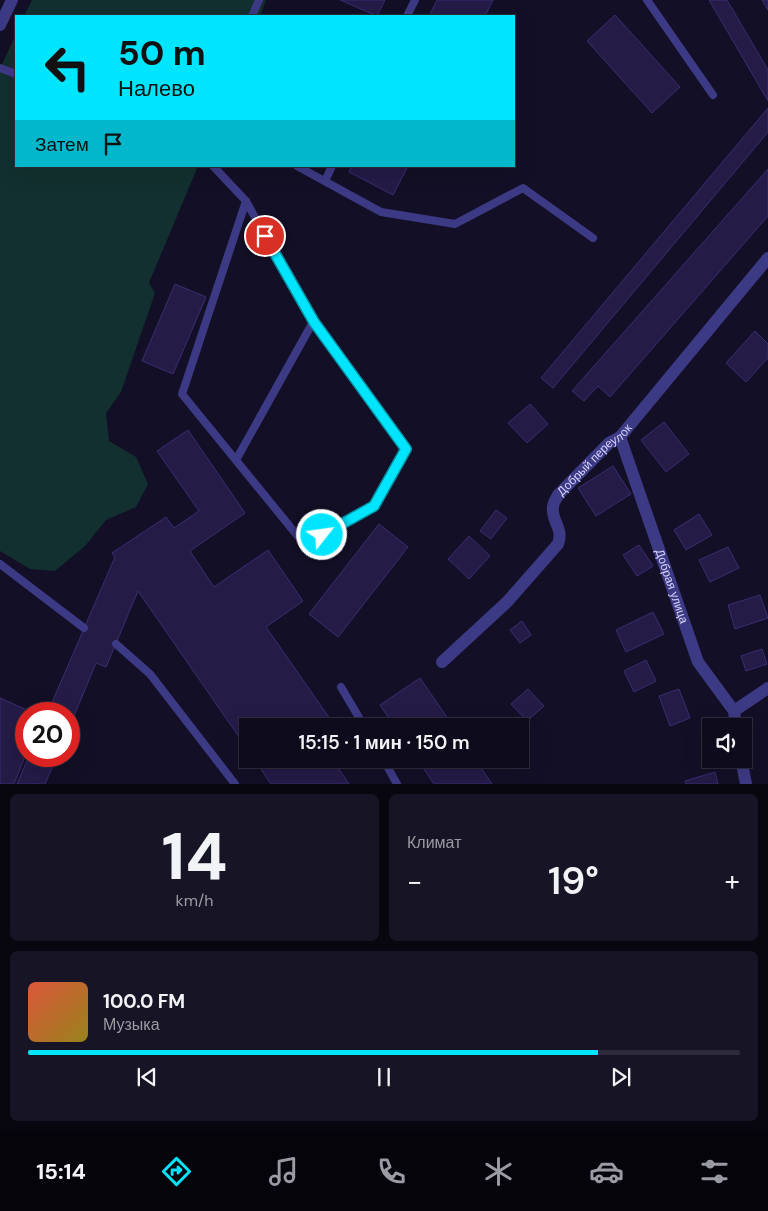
<!DOCTYPE html>
<html lang="ru">
<head>
<meta charset="utf-8">
<style>
	:root { --surface:#0e0b1c; --page:#171425; --text:#f1f3f6; --muted:#9b9ba3; --line:#2e2b3b; --accent:#00e5ff }
	body { margin:0; font-family:"DM Sans",sans-serif; background:var(--page); color:var(--text); height:100vh; display:flex; flex-direction:column; font-size:19px; white-space:nowrap }
	* { box-sizing:border-box; margin:0 }
	p { font-size:16px; color:var(--muted) }
	.icon { flex:none; width:28px; height:28px; fill:none; stroke:currentColor; stroke-width:2; stroke-linecap:round; stroke-linejoin:round }
	.map { position:relative; height:784px; overflow:hidden }
	.drawer { display:flex; flex-direction:column; gap:10px; padding:10px; background:#08060f; flex:1 }
	.drawer>* { flex:none }
	.hud { position:absolute; left:15px; top:15px; width:500px; height:152px; border-radius:0px; box-shadow:0 5px 20px #0002,0 0 0 1px var(--line); background:#00e5ff; color:#111; overflow:hidden }
	.buttons { position:absolute; left:702px; top:718px; display:grid; gap:10px }
	.buttons a { display:grid; place-items:center; width:50px; height:50px; border-radius:0px; background:var(--surface); box-shadow:0 5px 20px #0002,0 0 0 1px var(--line); font-size:25px }
	.speed { position:absolute; left:15px; top:702px; display:flex; gap:10px; font-size:25px; font-weight:700; text-align:center }
	.speed>* { display:grid; place-content:center; width:65px; height:65px; border-radius:50%; background:var(--surface); box-shadow:0 5px 20px #0002,0 0 0 1px var(--line); line-height:1 }
	.speed .limit { border:8px solid #d22; background:#fff; color:#111 }
	.pin { position:absolute; display:grid; place-items:center; width:42px; height:42px; color:#fff; margin:-21px; border:2px solid #fff; border-radius:50%; box-shadow:0 1px 5px #0007 }
	.me { position:absolute; width:55px; margin:-28px; rotate:60deg; stroke-linejoin:round; filter:drop-shadow(0 0 4px #0008) }
	.turn { display:flex; align-items:center; gap:18px; height:105px; padding:0 20px; font-size:22px }
	.turn .icon { width:65px; height:65px; stroke-width:2.5 }
	.turn b { display:block; font-size:35px; line-height:42px }
	.then { display:flex; align-items:center; height:48px; padding:0 20px; background:#0003; gap:10px; font-size:19px }
	.big { font-size:38px; font-weight:600; line-height:1.1 }
	.drawer .widget { flex:1; display:flex; flex-direction:column; justify-content:center; gap:8px; min-width:0; padding:0 18px; border-radius:8px; background:var(--page) }
	.drawer .dial { align-items:center; gap:0 }
	.dial b { font-size:65px; line-height:1 }
	.song { display:flex; align-items:center; gap:15px }
	.cover { width:60px; height:60px; border-radius:8px; background:linear-gradient(135deg,hsl(10 70% 55%),hsl(50 70% 35%)) }
	.played { height:5px; border-radius:2px; background:linear-gradient(90deg,var(--accent) 80%,var(--line) 80%) }
	.keys { display:flex; justify-content:space-around; direction:ltr }
	.heat { display:flex; justify-content:space-between; align-items:center; font-size:28px; direction:ltr }
	.drawer .tiles { flex:1; display:grid; gap:10px; grid-template-columns:1fr 1fr }
	.widget:last-child { grid-column:span 2 }
	.trip { position:absolute; left:239px; top:718px; width:290px; height:50px; border-radius:0px; background:var(--surface); box-shadow:0 5px 20px #0002,0 0 0 1px var(--line); font-weight:600; line-height:50px; text-align:center }
	.tab-bar { display:flex; height:80px; justify-content:space-around; align-items:center; background:#06040b; color:var(--muted) }
	.tab-bar .icon { width:35px; height:35px }
	.tab-bar .current { color:var(--accent) }
	.tab-bar b { font-size:22px; color:var(--text) }
	.map>svg:first-child { display:block }
</style>
</head>
<body>
<div class="map">
<svg width="768" height="784" viewBox="0 0 768 784">
	<rect width="100%" height="100%" fill="#130f26"/>
	<path fill="#12302f" d="M 32,0 L 266,0 L 260,16 L 24,16 Z
		M 16,34 L 16,166 L 198,166 L 149,283 L 155,293 L 121,392 L 106,413 L 109,441 L 136,457 L 148,484 L 136,507 L 106,520 L 85,546 L 55,571 L 30,569 L 0,551 L 0,69 Z"/>
	<path fill="#241b47" stroke="#3b2d73" d="M 340,0 L 385,0 L 377,16 Z
		M 437,0 L 493,0 L 485,16 L 429,16 Z
		M 709,0 L 727,0 L 768,70 L 768,101 Z
		M 762,0 L 768,0 L 768,10 Z
		M 615,15 L 680,87 L 652,113 L 587,41 Z
		M 768,108 L 768,132 L 553,388 L 541,378 Z
		M 352,166 L 408,166 L 393,195 L 349,172 Z
		M 768,169 L 768,216 L 610,397 L 598,386 L 584,401 L 572,391 Z
		M 175,284 L 206,297 L 173,374 L 142,361 Z
		M 755,331 L 768,344 L 768,358 L 746,382 L 726,363 Z
		M 530,404 L 548,424 L 527,443 L 508,423 Z
		M 664,422 L 689,454 L 666,472 L 641,440 Z
		M 188,430 L 245,513 L 190,551 L 214,587 L 268,550 L 303,601 L 266,627 L 335,726 L 248,726 L 248,750 L 138,591 L 106,667 L 96,663 L 69,728 L 69,714 L 47,714 L 115,557 L 112,553 L 166,517 L 174,528 L 199,511 L 157,451 Z
		M 613,466 L 631,494 L 596,516 L 578,488 Z
		M 496,510 L 507,518 L 491,539 L 480,531 Z
		M 699,514 L 712,535 L 686,550 L 674,530 Z
		M 379,524 L 408,547 L 338,637 L 309,614 Z
		M 469,536 L 490,556 L 469,579 L 448,559 Z
		M 639,545 L 653,566 L 637,576 L 623,555 Z
		M 728,547 L 739,568 L 710,582 L 699,560 Z
		M 760,595 L 768,618 L 735,629 L 728,605 Z
		M 653,612 L 664,634 L 626,652 L 616,630 Z
		M 522,621 L 531,635 L 520,643 L 510,630 Z
		M 762,649 L 767,664 L 746,671 L 741,656 Z
		M 646,660 L 656,681 L 634,692 L 624,671 Z
		M 420,678 L 453,726 L 394,726 L 380,705 Z
		M 528,689 L 544,706 L 527,721 L 511,704 Z
		M 679,689 L 690,718 L 670,726 L 659,696 Z
		M 0,698 L 36,714 L 26,714 L 26,754 L 14,784 L 0,784 Z
		M 29,756 L 57,756 L 45,784 L 17,784 Z
		M 254,759 L 332,759 L 349,784 L 271,784 Z
		M 417,759 L 475,759 L 492,784 L 434,784 Z
		M 715,772 L 718,784 L 686,784 L 685,781 Z"/>
	<g fill="none" stroke-linecap="round" stroke-linejoin="round">
		<path stroke="#3d3a85" stroke-width="8" d="M 647,0 L 713,95
			M 252,16 L 259,0
			M 407,16 L 415,0
			M 0,68 L 16,74
			M 213,166 L 246,201 L 313,322 L 407,449 L 374,506 L 305,545 L 182,394 L 246,201
			M 297,166 L 381,212 L 455,224 L 523,188 L 593,238
			M 325,181 L 332,166
			M 236,460 L 313,322
			M 0,564 L 84,628
			M 116,644 L 150,674 L 235,784
			M 341,687 L 364,726
			M 383,759 L 397,784"/>
		<g stroke="#3d3a85" stroke-width="12">
			<path d="M 0,25 L 12,0"/>
			<path id="s1" d="M 620,437 L 698,662 L 734,711 L 736,726"/>
			<path id="s2" d="M 442,662 L 507,602 L 558,544 C 564,527 551,522 553,507 C 553,503 556,499 558,495 L 609,443 L 620,437 L 768,258"/>
			<path d="M 734,711 L 768,688"/>
			<path d="M 741,759 L 746,784"/>
		</g>
	</g>
	<g fill="none" stroke-linecap="round" stroke-linejoin="round">
		<defs>
			<path id="route" d="M 265,236 L 314,322 L 406,449 L 374,506 L 322,535"/>
		</defs>
		<use href="#route" stroke="#0095a6" stroke-width="12"/>
		<use href="#route" stroke="#00e5ff" stroke-width="9"/>
	</g>
	<g text-anchor="middle" dominant-baseline="central" stroke-width="5" stroke-linejoin="round" paint-order="stroke">
		<g font-size="12" fill="#d9d4ff" stroke="#130f26">
			<text stroke="none"><textPath href="#s2" startOffset="268">Добрый переулок</textPath></text>
			<text stroke="none"><textPath href="#s1" startOffset="158">Добрая улица</textPath></text>
		</g>
	</g>
</svg>
<div class="buttons">
<a><svg class="icon" aria-label="sound" viewBox="0 0 24 24"><path d="M4 9h4l5-4v14l-5-4H4zM17 9q2 3 0 6"/></svg></a>
</div>
<div class="speed"><div class="limit">20</div></div>
<div class="pin" style="left:265px;top:236px;background:#d93025"><svg class="icon" aria-label="arrive" viewBox="0 0 24 24"><path d="M6 21V4h12l-3 4 3 4H6"/></svg></div>
<svg class="me" style="left:322px;top:535px" viewBox="-20 -20 40 40"><circle r="17" fill="#00e5ff" stroke="#fff" stroke-width="3"/><path d="M0-11L8 9 0 5-8 9z" fill="#fff"/></svg>
<div class="trip">15:15 · 1 мин · 150 m</div>
<div class="hud">
<div class="turn"><svg class="icon" aria-label="left" viewBox="0 0 24 24"><path d="M17 20v-9H6M10 6l-5 5 5 5"/></svg><div><b>50 m</b>Налево</div></div>
<div class="then">Затем<svg class="icon" aria-label="arrive" viewBox="0 0 24 24"><path d="M6 21V4h12l-3 4 3 4H6"/></svg></div>
</div>
</div>
<section class="drawer">
<div class="tiles">
<div class="widget dial"><b>14</b><p>km/h</p></div>
<div class="widget"><p>Климат</p>
<div class="heat"><a>−</a><b class="big">19°</b><a>+</a></div>
</div>
<div class="widget">
<div class="song"><i class="cover"></i><div><b>100.0 FM</b><p>Музыка</p></div></div>
<div class="played"></div>
<div class="keys"><svg class="icon" aria-label="previous" viewBox="0 0 24 24"><path d="M18 5L8 12l10 7zM5 5v14"/></svg><svg class="icon" aria-label="pause" viewBox="0 0 24 24"><path d="M8 5v14M16 5v14"/></svg><svg class="icon" aria-label="next" viewBox="0 0 24 24"><path d="M6 5l10 7-10 7zM19 5v14"/></svg></div>
</div>
</div>
</section>
<nav class="tab-bar">
<b>15:14</b>
<svg class="icon current" aria-label="directions" viewBox="0 0 24 24"><path d="M12 3l9 9-9 9-9-9zM9 14v-3h6M13 9l2 2-2 2"/></svg>
<svg class="icon" aria-label="music" viewBox="0 0 24 24"><path d="M9 18V5l10-2v13"/><circle cx="6" cy="18" r="3"/><circle cx="16" cy="16" r="3"/></svg>
<svg class="icon" aria-label="phone" viewBox="0 0 24 24"><path d="M5 4h4l2 5-3 2q2 4 5 5l2-3 5 2v4C11 20 4 13 5 4z"/></svg>
<svg class="icon" aria-label="climate" viewBox="0 0 24 24"><path d="M12 3v18M4 7l16 10M4 17L20 7"/></svg>
<svg class="icon" aria-label="car" viewBox="0 0 24 24"><path d="M5 17H2v-5l4-1 3-4h7l3 4 3 1v5h-3M9 17h6M6 11h13"/><circle cx="7" cy="17" r="2"/><circle cx="17" cy="17" r="2"/></svg>
<svg class="icon" aria-label="filters" viewBox="0 0 24 24"><path d="M4 7h16M4 17h16"/><circle cx="9" cy="7" r="2"/><circle cx="15" cy="17" r="2"/></svg>
</nav>
</body>
</html>
